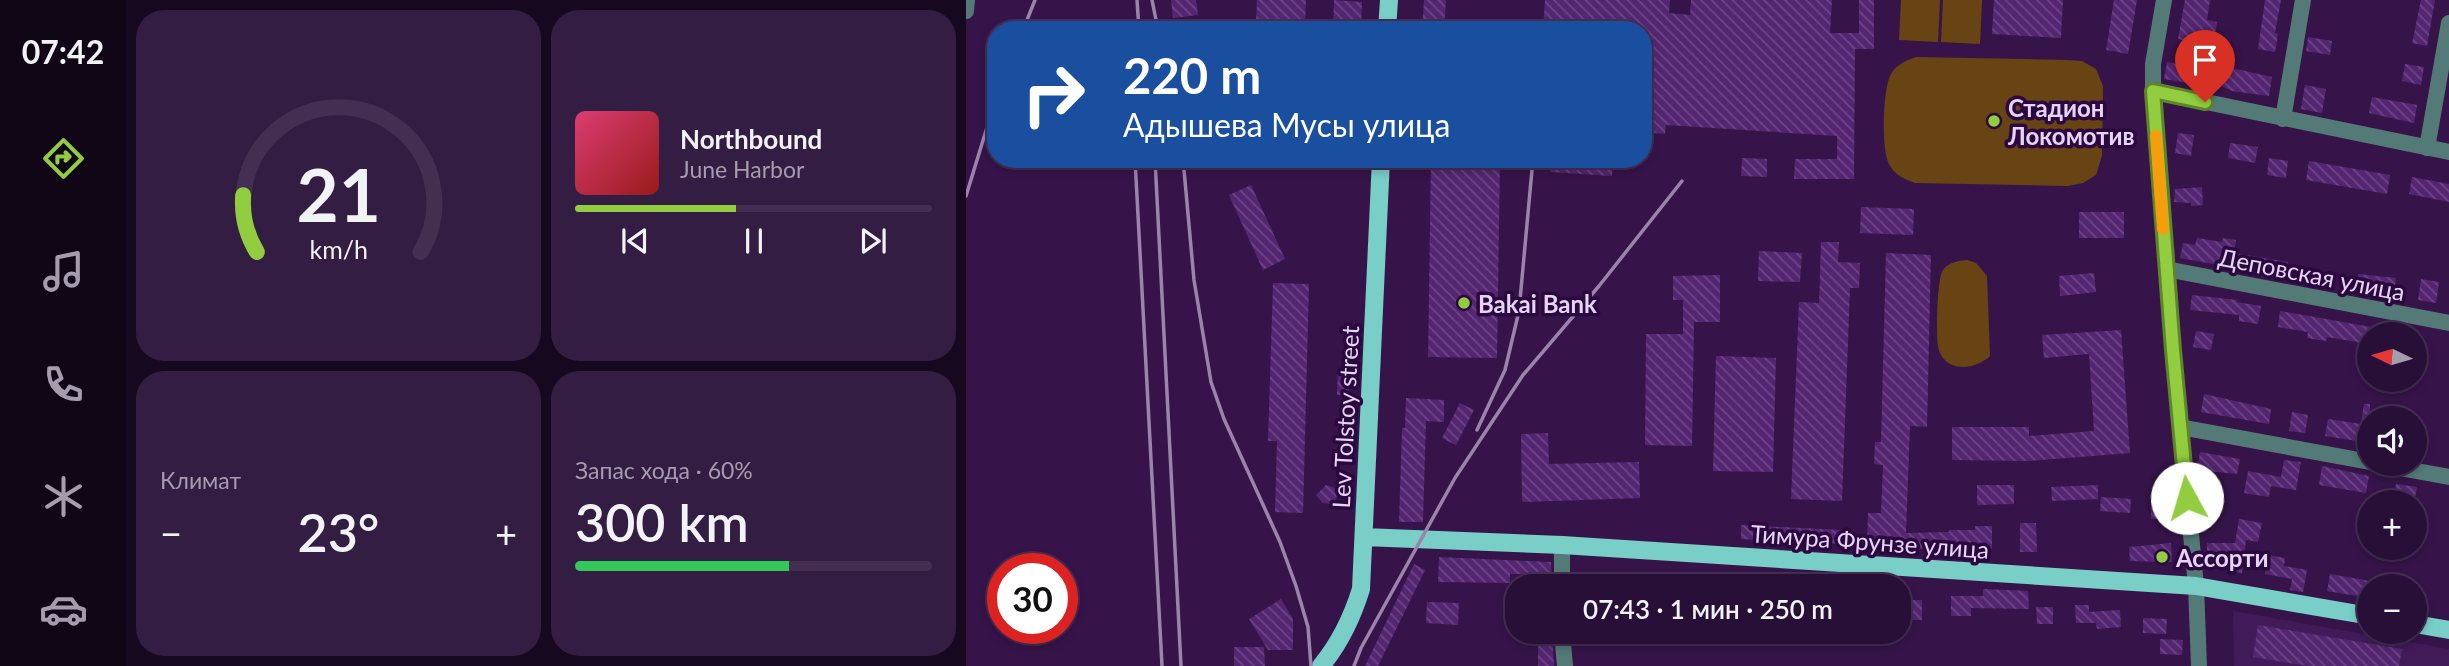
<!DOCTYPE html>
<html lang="ru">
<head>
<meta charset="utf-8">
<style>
	:root { --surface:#280f38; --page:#341d43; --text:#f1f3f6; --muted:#a59cae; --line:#442f53; --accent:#91cd3f }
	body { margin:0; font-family:Lato,sans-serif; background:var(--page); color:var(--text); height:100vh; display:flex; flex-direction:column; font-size:26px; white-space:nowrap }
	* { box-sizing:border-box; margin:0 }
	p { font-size:23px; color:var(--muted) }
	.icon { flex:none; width:38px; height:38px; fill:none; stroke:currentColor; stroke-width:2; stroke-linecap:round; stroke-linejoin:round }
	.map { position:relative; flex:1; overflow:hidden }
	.sheet { display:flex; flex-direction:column; gap:10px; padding:10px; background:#16081f; width:840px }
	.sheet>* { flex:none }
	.hud { position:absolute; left:21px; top:21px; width:665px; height:147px; border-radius:28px; box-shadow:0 4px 10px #0003,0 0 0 2px var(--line); background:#1a4fa0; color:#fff; overflow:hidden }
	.needle { width:46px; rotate:275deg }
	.fabs { position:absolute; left:1391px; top:322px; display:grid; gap:14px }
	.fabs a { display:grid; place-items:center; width:70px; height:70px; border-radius:50%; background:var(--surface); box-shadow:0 4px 10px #0003,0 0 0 2px var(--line); font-size:35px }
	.speed { position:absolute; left:21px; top:553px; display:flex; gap:14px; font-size:35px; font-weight:700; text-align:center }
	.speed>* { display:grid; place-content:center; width:91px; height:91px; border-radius:50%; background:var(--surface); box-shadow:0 4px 10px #0003,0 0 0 2px var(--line); line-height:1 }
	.speed .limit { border:10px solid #d22; background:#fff; color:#111 }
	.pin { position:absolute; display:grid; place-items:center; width:60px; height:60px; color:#fff; margin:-72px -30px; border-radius:50% 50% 50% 0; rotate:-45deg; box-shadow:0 0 7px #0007 }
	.pin .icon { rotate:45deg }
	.me { position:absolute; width:77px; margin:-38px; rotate:354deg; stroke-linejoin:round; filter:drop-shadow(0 0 5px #0008) }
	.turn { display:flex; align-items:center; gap:24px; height:147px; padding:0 21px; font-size:32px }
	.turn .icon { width:91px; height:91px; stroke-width:2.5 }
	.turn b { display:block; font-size:49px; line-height:60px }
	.big { font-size:52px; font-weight:600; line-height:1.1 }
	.sheet .widget { flex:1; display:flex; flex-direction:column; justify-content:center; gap:10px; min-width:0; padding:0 24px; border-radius:28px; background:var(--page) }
	.sheet .dial { align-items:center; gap:0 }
	.dial svg { height:182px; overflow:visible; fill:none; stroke:var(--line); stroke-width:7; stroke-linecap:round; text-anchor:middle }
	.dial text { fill:var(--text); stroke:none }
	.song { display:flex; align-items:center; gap:21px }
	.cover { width:84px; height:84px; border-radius:10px; background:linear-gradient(135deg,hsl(340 70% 55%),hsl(0 70% 35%)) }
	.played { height:7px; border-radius:4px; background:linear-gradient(90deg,var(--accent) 45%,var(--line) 45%) }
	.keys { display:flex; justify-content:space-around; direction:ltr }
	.heat { display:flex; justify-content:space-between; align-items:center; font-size:38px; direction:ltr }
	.charge { height:10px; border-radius:5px; background:linear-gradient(90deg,#34c759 60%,var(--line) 0) }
	.sheet .tiles { flex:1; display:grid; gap:10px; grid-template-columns:repeat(2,1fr) }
	.trip { position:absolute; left:539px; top:574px; width:406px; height:70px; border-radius:28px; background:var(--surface); box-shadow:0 4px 10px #0003,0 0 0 2px var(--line); font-weight:600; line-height:70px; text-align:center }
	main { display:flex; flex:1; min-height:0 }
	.tab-bar { display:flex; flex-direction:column; width:126px; justify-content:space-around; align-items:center; background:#100616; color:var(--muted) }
	.tab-bar .icon { width:49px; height:49px }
	.tab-bar .active { color:var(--accent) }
	.tab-bar b { font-size:32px; color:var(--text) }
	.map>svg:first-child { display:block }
</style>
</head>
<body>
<main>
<nav class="tab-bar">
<b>07:42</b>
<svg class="icon active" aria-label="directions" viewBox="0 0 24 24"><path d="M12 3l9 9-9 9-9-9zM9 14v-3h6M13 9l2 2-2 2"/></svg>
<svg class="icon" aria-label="music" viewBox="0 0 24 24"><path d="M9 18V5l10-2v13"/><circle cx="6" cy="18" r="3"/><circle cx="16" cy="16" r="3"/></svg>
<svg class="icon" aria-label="phone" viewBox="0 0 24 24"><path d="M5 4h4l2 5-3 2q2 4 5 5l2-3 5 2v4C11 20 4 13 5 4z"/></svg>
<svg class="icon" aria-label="climate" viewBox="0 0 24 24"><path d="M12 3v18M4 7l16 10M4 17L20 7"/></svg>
<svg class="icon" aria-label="car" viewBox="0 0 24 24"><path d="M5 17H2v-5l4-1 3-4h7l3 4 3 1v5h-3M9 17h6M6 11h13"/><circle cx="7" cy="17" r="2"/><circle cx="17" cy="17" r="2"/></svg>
</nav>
<section class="sheet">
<div class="tiles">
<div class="widget dial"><svg viewBox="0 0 100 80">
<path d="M14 69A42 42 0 1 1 86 69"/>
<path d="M14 69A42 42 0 0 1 8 44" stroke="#91cd3f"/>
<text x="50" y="56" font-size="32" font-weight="700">21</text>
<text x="50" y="72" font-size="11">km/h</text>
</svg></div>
<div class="widget">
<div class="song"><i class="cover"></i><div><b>Northbound</b><p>June Harbor</p></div></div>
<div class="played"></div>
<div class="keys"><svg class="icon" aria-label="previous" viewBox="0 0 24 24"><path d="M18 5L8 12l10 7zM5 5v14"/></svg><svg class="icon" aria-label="pause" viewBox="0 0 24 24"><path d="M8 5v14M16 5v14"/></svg><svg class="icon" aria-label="next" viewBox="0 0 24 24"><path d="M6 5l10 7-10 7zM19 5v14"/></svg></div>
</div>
<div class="widget"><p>Климат</p>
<div class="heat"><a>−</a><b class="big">23°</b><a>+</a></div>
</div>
<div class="widget"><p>Запас хода · 60%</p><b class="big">300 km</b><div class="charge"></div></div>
</div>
</section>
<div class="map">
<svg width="1483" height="666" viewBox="0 0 1483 666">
	<defs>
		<pattern id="building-back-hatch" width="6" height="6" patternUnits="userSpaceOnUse" patternTransform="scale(1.75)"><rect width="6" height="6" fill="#542671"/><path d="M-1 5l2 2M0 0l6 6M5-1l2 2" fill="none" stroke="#6d4586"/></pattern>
	</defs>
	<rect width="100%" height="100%" fill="#36144a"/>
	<path fill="#401b57" d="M 1267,611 L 1483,649 L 1483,666 L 1268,666 Z"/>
	<path fill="#684414" d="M 935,0 L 974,0 L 972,42 L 933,40 Z
		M 977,0 L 1016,0 L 1014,44 L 975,42 Z
		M 950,57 L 1101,60 L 1116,61 L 1130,69 L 1137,86 L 1136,156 L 1130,175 L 1117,183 L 1102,186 L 949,183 C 939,179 928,175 923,164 C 915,149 917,92 924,76 C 929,65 939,61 950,57 Z
		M 1001,260 L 1010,263 L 1021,276 L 1024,356 C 1008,371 977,373 972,346 C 970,335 971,277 977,270 C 983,262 992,261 1001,260 Z"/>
	<path fill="url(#building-back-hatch)" d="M 205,0 L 230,0 L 232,15 L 207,18 Z
		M 291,0 L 340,0 L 339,25 L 290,23 Z
		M 368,0 L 396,2 L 395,30 L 367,30 Z
		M 458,0 L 480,0 L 478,30 L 456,30 Z
		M 579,0 L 704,0 L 703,13 L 724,15 L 725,0 L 866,0 L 864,33 L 893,33 L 893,0 L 908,0 L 908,49 L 889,49 L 888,179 L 828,179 L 829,159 L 871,159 L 871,136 L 700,125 L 699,134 L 677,132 L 677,30 L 632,26 L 631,30 L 577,30 Z
		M 1028,0 L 1097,0 L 1095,38 L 1026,34 Z
		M 1148,0 L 1171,0 L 1162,54 L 1140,50 Z
		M 1219,0 L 1244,0 L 1241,20 L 1251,22 L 1247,47 L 1212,39 Z
		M 1299,0 L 1315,0 L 1309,33 L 1312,34 L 1309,52 L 1292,49 Z
		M 1455,0 L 1469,0 L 1461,46 L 1446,43 Z
		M 1342,37 L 1366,41 L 1364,55 L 1340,51 Z
		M 1201,62 L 1226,67 L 1223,83 L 1198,79 Z
		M 1439,64 L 1458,67 L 1455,85 L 1436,81 Z
		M 1257,66 L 1306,77 L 1303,96 L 1266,91 L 1253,85 Z
		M 1339,85 L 1360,89 L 1356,113 L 1335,109 Z
		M 1406,97 L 1451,105 L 1448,123 L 1403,113 Z
		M 1212,133 L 1228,135 L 1225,156 L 1209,153 Z
		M 1264,143 L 1292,147 L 1289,163 L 1262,158 Z
		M 776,158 L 801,159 L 801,177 L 775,176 Z
		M 1303,158 L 1322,161 L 1320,178 L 1301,175 Z
		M 465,159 L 534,159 L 531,358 L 462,357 Z
		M 585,159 L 647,159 L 646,176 L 584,172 Z
		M 1343,161 L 1424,175 L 1421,194 L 1340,180 Z
		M 1446,177 L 1483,184 L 1483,202 L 1443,194 Z
		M 285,185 L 319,259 L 297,270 L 263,195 Z
		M 1236,187 L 1237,205 L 1225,206 L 1225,203 L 1208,202 L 1209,189 Z
		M 895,207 L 948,209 L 947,235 L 894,233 Z
		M 1113,212 L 1158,212 L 1158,238 L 1113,238 Z
		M 1231,238 L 1256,242 L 1257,238 L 1270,240 L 1268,253 L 1322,262 L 1319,281 L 1280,274 L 1281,270 L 1214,258 L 1217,243 L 1229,245 Z
		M 855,242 L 873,242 L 872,262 L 894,263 L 893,288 L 884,288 L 876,501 L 825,499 L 833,302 L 853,303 Z
		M 793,251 L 836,253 L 834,282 L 792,281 Z
		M 920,253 L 965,255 L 961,427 L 944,426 L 940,533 L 983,532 L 983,530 L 1009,530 L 1009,526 L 1026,526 L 1026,549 L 952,549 L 952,545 L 901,543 L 902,513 L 915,513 L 917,465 L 908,464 L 909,442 L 915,442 Z
		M 1128,273 L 1130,292 L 1094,296 L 1093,276 Z
		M 1392,274 L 1430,278 L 1427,298 L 1416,297 L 1417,294 L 1390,290 Z
		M 754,275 L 754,322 L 728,322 L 726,446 L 679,445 L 680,334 L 717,334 L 717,300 L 707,300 L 707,276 Z
		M 1455,279 L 1473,282 L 1470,303 L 1452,300 Z
		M 307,283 L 343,284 L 337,513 L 309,512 L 311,441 L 302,441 Z
		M 1226,295 L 1271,300 L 1270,302 L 1295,306 L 1292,324 L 1273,321 L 1273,315 L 1224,310 Z
		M 1314,311 L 1405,327 L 1403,344 L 1361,337 L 1360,341 L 1341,338 L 1342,332 L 1312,327 Z
		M 1155,330 L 1164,453 L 1063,461 L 986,460 L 986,427 L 1063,427 L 1063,436 L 1128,431 L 1123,354 L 1078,358 L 1076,335 Z
		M 1230,331 L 1248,334 L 1245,350 L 1227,347 Z
		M 750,356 L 810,358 L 807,472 L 747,471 Z
		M 372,369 L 384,370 L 383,395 L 371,395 Z
		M 1238,394 L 1305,409 L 1303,424 L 1235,412 Z
		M 440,398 L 478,400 L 478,422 L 460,421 L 457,522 L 433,522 L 436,428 L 439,428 Z
		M 494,403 L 508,410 L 490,445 L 476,438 Z
		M 1398,404 L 1404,404 L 1404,443 L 1359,436 L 1362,419 L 1395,424 Z
		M 1326,412 L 1342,415 L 1339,433 L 1323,431 Z
		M 582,433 L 583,464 L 673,462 L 674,498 L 556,502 L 555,434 Z
		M 1234,452 L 1274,459 L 1271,474 L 1231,470 Z
		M 1318,460 L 1335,462 L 1330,490 L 1305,486 L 1303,497 L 1278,493 L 1282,471 L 1315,477 Z
		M 1356,466 L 1403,476 L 1400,493 L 1353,485 Z
		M 1430,484 L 1451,487 L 1448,502 L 1427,502 Z
		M 360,485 L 369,488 L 371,495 L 369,501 L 364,504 L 357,503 L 350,495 Z
		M 1011,485 L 1048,485 L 1048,504 L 1011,505 Z
		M 1132,485 L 1132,499 L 1086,501 L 1085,487 Z
		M 1135,497 L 1165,499 L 1164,513 L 1134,511 Z
		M 1185,498 L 1201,498 L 1201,519 L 1185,519 Z
		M 1273,519 L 1296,523 L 1292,542 L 1280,540 L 1276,573 L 1265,572 L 1266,563 L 1241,563 L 1241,543 L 1269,543 Z
		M 1054,523 L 1070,523 L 1071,552 L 1054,552 Z
		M 775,525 L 876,530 L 875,544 L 775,539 Z
		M 1205,543 L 1206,562 L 1164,561 L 1163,547 Z
		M 1302,555 L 1319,558 L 1318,566 L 1341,570 L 1337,592 L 1324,590 L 1326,579 L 1299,574 Z
		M 473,557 L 585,562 L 586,586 L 572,586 L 572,574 L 544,574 L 544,583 L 472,582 Z
		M 448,564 L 459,570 L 441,607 L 412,666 L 399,666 Z
		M 1364,574 L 1404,581 L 1404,598 L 1361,591 Z
		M 1017,589 L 1062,591 L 1063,609 L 1005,608 L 1005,616 L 985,616 L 985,596 L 1017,596 Z
		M 315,599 L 327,619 L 327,650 L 302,650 L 283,619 Z
		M 941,600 L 956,600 L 956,620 L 933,620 L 933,611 L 941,611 Z
		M 461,602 L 493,603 L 492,625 L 460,623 Z
		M 1109,605 L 1123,605 L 1123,612 L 1154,610 L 1155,627 L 1131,629 L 1130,623 L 1110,623 Z
		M 1070,607 L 1087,607 L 1087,624 L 1071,624 Z
		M 1177,618 L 1201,619 L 1200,634 L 1177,633 Z
		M 1292,625 L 1436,649 L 1433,666 L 1342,666 L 1287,657 Z
		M 572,632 L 586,632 L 588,666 L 572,666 Z
		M 1194,639 L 1217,640 L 1216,655 L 1194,654 Z
		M 268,647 L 298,647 L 299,666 L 268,666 Z"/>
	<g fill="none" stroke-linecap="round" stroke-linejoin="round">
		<path stroke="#537a77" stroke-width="16" d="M 1198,0 L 1187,64 L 1187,91 L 1207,350 L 1230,586 L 1233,666
			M 0,11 L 1,0
			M 1187,91 L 1483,152
			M 1317,119 L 1337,0
			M 1461,148 L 1483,23
			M 1200,269 L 1483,323
			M 1214,427 L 1404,462
			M 1412,464 L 1483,477
			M 596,545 L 596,586
			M 596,632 L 599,666"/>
		<path stroke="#79cec8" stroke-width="18" d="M 421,30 L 423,0
			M 398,537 L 596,545 L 1230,586 L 1404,616
			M 1449,624 L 1483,630
			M 355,666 C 374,643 386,618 395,589 L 415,159"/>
		<path stroke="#9c83ad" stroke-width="3.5" d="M 171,0 L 173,30
			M 186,0 L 192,30
			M 57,30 L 69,0
			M 169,159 L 196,666
			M 189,159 L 215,666
			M 217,159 L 228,280 L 245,382 L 258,419 L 314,542 L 330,586 L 342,627 L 345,666
			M 0,196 L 30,98
			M 511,430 L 539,370 L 553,311 L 567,159
			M 388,666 L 395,648 L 489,478 L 557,375 L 633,286 L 716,181"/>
	</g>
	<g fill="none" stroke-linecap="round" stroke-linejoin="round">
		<defs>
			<path id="route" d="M 1221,498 L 1207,350 L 1187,91 L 1239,102"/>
		</defs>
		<use href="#route" stroke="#5e8529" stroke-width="18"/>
		<use href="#route" stroke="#91cd3f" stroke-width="12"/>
		<path stroke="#f59e0b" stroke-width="12" d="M 1190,136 L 1197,229"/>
	</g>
	<g fill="#91cd3f" stroke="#2b093f" stroke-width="2.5">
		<circle cx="1028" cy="121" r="7"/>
		<circle cx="498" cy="303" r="7"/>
		<circle cx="1196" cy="557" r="7"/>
	</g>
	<g text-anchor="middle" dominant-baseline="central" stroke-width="7" stroke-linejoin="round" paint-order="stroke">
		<g font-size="24" font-weight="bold" fill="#e6d4f5" stroke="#2b093f" text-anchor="start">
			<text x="1042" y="107">Стадион<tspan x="1042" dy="28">Локомотив</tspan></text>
			<text x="512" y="303">Bakai Bank</text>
			<text x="1210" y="557">Ассорти</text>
		</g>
		<g font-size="24" fill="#e6d4f5" stroke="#2b093f">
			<text transform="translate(1346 274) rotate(11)">Деповская улица</text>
			<text transform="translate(379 417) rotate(-87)">Lev Tolstoy street</text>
			<text transform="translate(904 541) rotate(4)">Тимура Фрунзе улица</text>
		</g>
	</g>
</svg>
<div class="fabs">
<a><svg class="needle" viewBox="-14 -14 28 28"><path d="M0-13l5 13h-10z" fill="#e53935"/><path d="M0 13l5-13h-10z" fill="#a59cae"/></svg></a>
<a><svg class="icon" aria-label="sound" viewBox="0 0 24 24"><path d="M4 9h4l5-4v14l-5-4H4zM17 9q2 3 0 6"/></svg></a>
<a>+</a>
<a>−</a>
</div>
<div class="speed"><div class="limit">30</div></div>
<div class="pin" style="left:1239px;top:102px;background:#d93025"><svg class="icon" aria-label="arrive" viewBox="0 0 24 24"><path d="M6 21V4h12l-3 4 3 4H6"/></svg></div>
<svg class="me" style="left:1221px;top:498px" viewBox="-20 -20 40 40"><circle r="19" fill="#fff"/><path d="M0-13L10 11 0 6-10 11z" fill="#91cd3f"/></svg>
<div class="trip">07:43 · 1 мин · 250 m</div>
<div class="hud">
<div class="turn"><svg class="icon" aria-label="right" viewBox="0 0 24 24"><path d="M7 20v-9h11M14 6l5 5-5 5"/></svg><div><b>220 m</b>Адышева Мусы улица</div></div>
</div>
</div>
</main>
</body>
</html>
